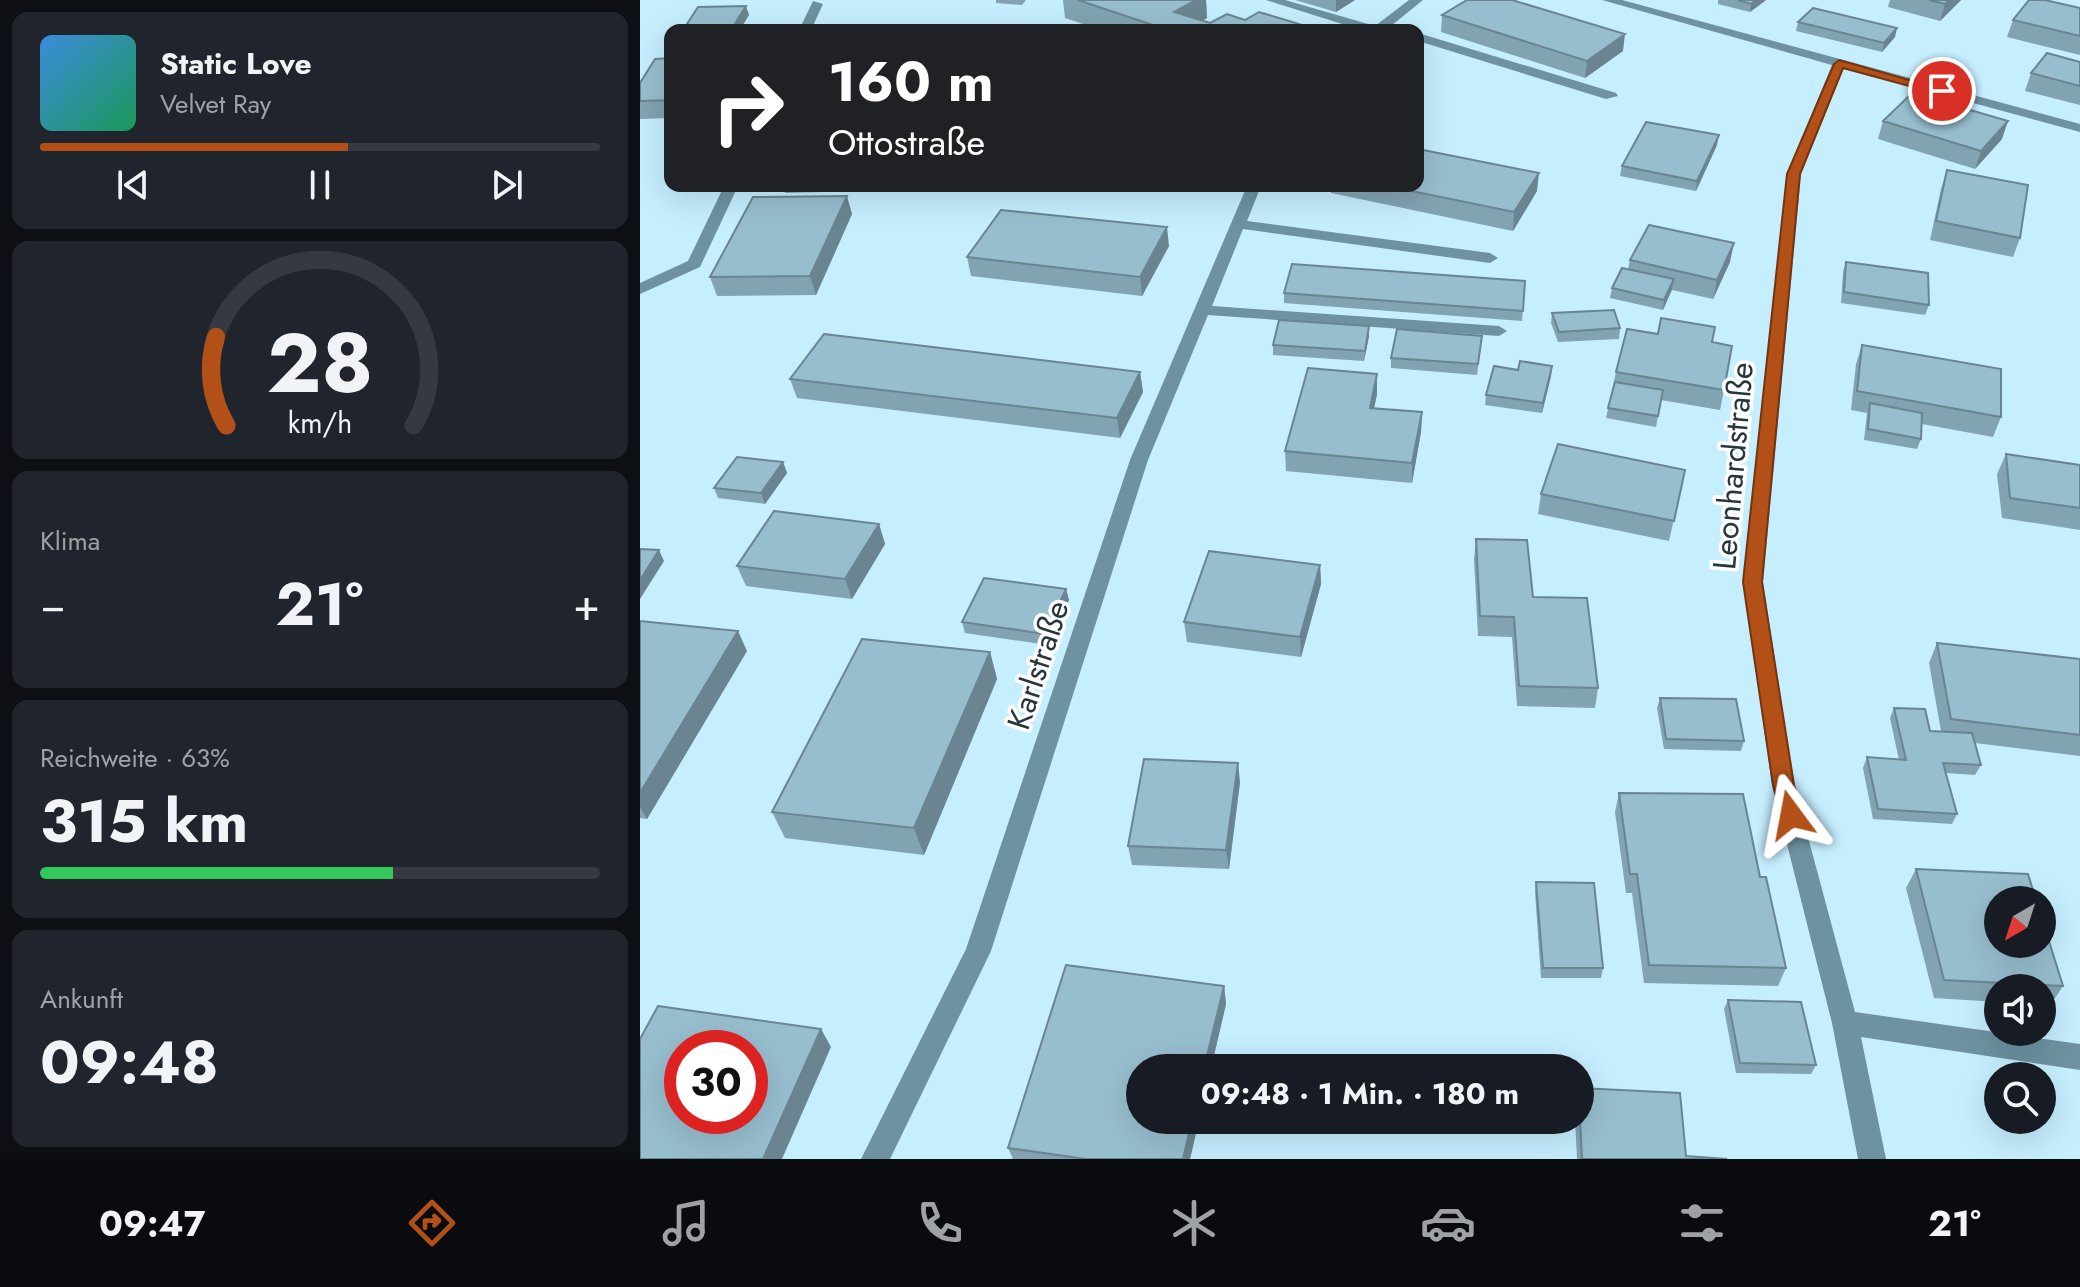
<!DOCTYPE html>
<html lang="de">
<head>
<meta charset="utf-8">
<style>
	:root { --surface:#171b24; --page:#20242c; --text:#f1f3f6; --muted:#9ea1a6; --line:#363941; --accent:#b35018 }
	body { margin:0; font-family:Jost,sans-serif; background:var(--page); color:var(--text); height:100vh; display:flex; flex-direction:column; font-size:30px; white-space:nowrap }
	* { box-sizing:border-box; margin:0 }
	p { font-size:26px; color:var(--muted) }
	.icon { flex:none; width:44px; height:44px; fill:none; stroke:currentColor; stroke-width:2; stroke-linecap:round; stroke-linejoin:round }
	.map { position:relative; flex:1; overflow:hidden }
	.sheet { display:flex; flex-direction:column; gap:12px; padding:12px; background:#0d0f14; width:640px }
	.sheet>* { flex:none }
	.guide { position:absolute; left:24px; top:24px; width:760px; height:168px; border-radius:16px; box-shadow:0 8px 32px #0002; background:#202124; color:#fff; overflow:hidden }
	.needle { width:52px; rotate:219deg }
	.buttons { position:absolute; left:1344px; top:886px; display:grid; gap:16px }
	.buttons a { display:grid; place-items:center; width:72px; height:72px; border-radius:50%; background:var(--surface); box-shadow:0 8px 32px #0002; font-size:40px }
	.speed { position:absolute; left:24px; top:1030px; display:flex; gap:16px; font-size:40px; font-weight:700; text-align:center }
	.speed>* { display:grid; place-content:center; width:104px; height:104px; border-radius:50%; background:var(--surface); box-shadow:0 8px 32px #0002; line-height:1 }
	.speed .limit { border:12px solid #d22; background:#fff; color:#111 }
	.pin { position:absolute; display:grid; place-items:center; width:68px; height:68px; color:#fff; margin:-34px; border:4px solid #fff; border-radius:50%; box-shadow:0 2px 8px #0007 }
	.me { position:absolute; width:88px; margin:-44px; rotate:347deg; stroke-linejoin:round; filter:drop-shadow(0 0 6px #0008) }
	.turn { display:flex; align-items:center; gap:28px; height:168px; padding:0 32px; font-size:36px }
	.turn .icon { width:104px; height:104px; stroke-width:2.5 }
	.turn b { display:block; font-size:56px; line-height:68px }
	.big { font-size:60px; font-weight:700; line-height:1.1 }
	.sheet .card { flex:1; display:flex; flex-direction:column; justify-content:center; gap:12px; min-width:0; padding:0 28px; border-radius:16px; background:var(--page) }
	.sheet .dial { align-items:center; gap:0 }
	.dial svg { height:208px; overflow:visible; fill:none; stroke:var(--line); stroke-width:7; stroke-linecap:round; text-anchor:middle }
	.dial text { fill:var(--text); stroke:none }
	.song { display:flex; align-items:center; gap:24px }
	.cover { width:96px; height:96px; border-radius:12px; background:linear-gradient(135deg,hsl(210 70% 55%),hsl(150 70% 35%)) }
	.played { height:8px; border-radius:4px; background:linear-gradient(90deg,var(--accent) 55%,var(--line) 55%) }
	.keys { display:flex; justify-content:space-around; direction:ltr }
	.heat { display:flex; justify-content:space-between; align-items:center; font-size:44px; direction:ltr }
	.charge { height:12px; border-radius:6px; background:linear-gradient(90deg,#34c759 63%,var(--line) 0) }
	.trip { position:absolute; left:486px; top:1054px; width:468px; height:80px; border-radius:40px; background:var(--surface); box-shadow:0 8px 32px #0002; font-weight:700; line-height:80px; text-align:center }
	.menu { display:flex; height:128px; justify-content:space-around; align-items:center; background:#090b0e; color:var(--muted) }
	.menu .icon { width:56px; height:56px }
	.menu .on { color:var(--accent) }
	.menu b { font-size:36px; color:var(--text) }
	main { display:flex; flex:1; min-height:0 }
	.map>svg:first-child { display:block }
</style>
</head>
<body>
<main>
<section class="sheet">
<div class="card">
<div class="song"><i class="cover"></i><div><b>Static Love</b><p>Velvet Ray</p></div></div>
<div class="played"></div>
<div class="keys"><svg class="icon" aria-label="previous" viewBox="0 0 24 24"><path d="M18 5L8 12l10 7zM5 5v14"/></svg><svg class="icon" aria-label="pause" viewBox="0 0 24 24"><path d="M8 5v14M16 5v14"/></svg><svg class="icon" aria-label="next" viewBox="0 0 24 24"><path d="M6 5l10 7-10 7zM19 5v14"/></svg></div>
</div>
<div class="card dial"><svg viewBox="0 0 100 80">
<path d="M14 69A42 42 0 1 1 86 69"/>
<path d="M14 69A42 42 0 0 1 10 35" stroke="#b35018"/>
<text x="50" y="56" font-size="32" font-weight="700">28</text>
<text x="50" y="72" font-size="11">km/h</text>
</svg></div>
<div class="card"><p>Klima</p>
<div class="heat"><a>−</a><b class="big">21°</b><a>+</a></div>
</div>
<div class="card"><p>Reichweite · 63%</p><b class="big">315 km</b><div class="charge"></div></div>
<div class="card"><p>Ankunft</p><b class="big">09:48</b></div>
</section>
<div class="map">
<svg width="1440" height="1159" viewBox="0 0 1440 1159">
	<rect width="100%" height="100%" fill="#c5eeff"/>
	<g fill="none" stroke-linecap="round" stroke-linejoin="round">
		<path fill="#6e92a1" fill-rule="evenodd" d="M 626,0 L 645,0 L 735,26 L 769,0 L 783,0 L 746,30 L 721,30 Z
			M 962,0 L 982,0 L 1440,124 L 1440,132 L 1204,68 L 1161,174 L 1123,582 L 1154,785 L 1215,1012 L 1440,1044 L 1440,1070 L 1221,1037 L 1246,1159 L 1218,1159 L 1192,1023 L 1132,785 L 1103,582 L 1147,174 L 1192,65 Z
			M 173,1 L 183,4 L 171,30 L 159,30 Z
			M 778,33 L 976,93 L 978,96 L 966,99 L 778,41 Z
			M 84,186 L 98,186 L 60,267 L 0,294 L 0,283 L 48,261 Z
			M 607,186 L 621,186 L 607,221 L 850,253 L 858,258 L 850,263 L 603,229 L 572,306 L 859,326 L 867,331 L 859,336 L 568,315 L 508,460 L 351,951 L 250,1159 L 221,1159 L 326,949 L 490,460 Z"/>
	</g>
	<path fill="#82a3b2" d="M 356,0 L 386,0 L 382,5 L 356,3 Z
		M 423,0 L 566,0 L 567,18 L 562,21 L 570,23 L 605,20 L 659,24 L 659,30 L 461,30 L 425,18 Z
		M 655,0 L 715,0 L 696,12 Z
		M 1078,0 L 1126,0 L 1110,12 L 1078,4 Z
		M 1250,0 L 1321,0 L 1300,21 L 1248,7 Z
		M 1440,8 L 1440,55 L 1367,37 L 1373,20 Z
		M 802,15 L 983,51 L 945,78 L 801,32 Z
		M 1158,22 L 1255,37 L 1242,52 L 1156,31 Z
		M 30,58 L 30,118 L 0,119 L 0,83 Z
		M 1440,62 L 1440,105 L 1385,91 L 1391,73 Z
		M 1243,121 L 1362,139 L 1335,169 L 1238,139 Z
		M 1077,145 L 1056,191 L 980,176 L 982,166 Z
		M 1307,170 L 1380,238 L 1373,257 L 1290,240 L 1301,189 Z
		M 143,186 L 228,186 L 226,191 L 145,193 Z
		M 691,186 L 778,186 L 897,191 L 873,231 L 691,193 Z
		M 212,214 L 176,295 L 77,296 L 70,277 Z
		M 529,246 L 502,296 L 331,276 L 327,257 Z
		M 990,260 L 1090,262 L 1073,299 L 1032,290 L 1023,310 L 970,298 L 972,288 L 988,269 Z
		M 1206,262 L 1289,305 L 1285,315 L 1201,303 L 1203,272 Z
		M 885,281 L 882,321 L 644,303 L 644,293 Z
		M 912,313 L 980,328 L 979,339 L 918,342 L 911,323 Z
		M 729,326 L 729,336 L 724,361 L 633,355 L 633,345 Z
		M 842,336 L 837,375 L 751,368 L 751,358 Z
		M 1072,342 L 1084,390 L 1080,410 L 1021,400 L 1016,427 L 966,418 L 976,372 Z
		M 1222,345 L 1361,417 L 1353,437 L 1282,424 L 1281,439 L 1277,449 L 1224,440 L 1227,413 L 1211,410 L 1216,364 Z
		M 912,366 L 911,376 L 902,413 L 845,405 L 846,395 Z
		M 500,372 L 503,392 L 480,438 L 157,398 L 150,379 Z
		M 737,374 L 737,394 L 734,408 L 782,412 L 781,432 L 772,483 L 646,471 L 645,451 Z
		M 1366,454 L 1440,465 L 1440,530 L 1362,518 L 1357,474 Z
		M 143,462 L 147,473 L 125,504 L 78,498 L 74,488 Z
		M 1045,470 L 1029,541 L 898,514 L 901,494 Z
		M 239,524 L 245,544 L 212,599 L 106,586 L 97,566 Z
		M 836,539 L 893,597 L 958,688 L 955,708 L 877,706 L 872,637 L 838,636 L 834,559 Z
		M 680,565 L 681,584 L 661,657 L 547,642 L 544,622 Z
		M 426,589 L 429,600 L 408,645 L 325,633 L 322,622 Z
		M 0,621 L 107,651 L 7,819 L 0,818 Z
		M 1297,643 L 1440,659 L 1440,756 L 1335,743 L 1341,765 L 1335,775 L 1306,773 L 1317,814 L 1312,824 L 1233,819 L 1223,768 L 1227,757 L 1259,760 L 1250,718 L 1254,708 L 1290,731 L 1301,731 L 1289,663 Z
		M 350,652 L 357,679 L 284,855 L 145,838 L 132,812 Z
		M 1020,698 L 1104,741 L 1101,751 L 1024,749 L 1017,708 Z
		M 600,782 L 589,869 L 492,865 L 488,846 Z
		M 979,793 L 1120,877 L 1146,968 L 1138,986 L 1004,983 L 992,893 L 986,893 L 975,812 Z
		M 1276,869 L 1423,986 L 1411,1004 L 1402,1004 L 1402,988 L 1358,988 L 1358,1002 L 1294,998 L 1266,888 Z
		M 896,882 L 963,968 L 961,978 L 901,978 L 895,892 Z
		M 584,986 L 586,1004 L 550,1159 L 373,1159 L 368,1148 Z
		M 1088,1000 L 1176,1065 L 1171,1074 L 1096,1073 L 1084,1009 Z
		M 935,1120 L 940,1120 L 1046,1156 L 1087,1159 L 937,1159 Z"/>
	<path fill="#6a8591" d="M 546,0 L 566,0 L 567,18 L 545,30 L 534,12 Z
		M 696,0 L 715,0 L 696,12 Z
		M 1116,0 L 1126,0 L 1110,12 L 1111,4 Z
		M 1309,0 L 1321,0 L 1300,21 L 1305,4 Z
		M 106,6 L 109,15 L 100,30 L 91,30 Z
		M 659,24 L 659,30 L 649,30 Z
		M 1257,28 L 1255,37 L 1242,52 L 1244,43 Z
		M 985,34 L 983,51 L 945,78 L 947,61 Z
		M 1368,121 L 1362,139 L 1335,169 L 1341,151 Z
		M 1079,135 L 1077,145 L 1056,191 L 1057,181 Z
		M 899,173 L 897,191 L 873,231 L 874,212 Z
		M 207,196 L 212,214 L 176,295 L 170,276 Z
		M 527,227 L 529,246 L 502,296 L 500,277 Z
		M 1094,243 L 1090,262 L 1073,299 L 1077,280 Z
		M 1034,279 L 1032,289 L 1023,310 L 1024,300 Z
		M 729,326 L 729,336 L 724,361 L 725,351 Z
		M 912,366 L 911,376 L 902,413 L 903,403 Z
		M 500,372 L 503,392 L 480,438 L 477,418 Z
		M 737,374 L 737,394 L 730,428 L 730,408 Z
		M 782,412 L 781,432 L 772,483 L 772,463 Z
		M 143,462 L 147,473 L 125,504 L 121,493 Z
		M 239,524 L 245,544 L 212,599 L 205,579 Z
		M 19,550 L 24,561 L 0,599 L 0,580 Z
		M 680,565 L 681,584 L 661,657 L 660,637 Z
		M 426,589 L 429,600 L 408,645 L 405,634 Z
		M 98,631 L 107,651 L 7,819 L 0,807 L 0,793 Z
		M 350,652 L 357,679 L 284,855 L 274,828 Z
		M 598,763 L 600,782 L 589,869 L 586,850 Z
		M 584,986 L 586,1004 L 571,1068 L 564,1068 Z
		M 181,1029 L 191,1047 L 142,1159 L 123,1159 Z
		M 552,1120 L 559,1120 L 550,1159 L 543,1159 Z"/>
	<path fill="#97becf" stroke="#6a8591" stroke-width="2" fill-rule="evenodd" d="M 438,0 L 556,0 L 534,12 L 570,23 L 587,14 L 605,20 L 619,12 L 659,24 L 649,30 L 528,30 Z
		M 827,0 L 872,0 L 985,34 L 947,61 L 802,15 Z
		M 1098,0 L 1116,0 L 1111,4 Z
		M 1289,0 L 1309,0 L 1305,4 Z
		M 1389,0 L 1405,0 L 1440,8 L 1440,36 L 1373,20 Z
		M 106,6 L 91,30 L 43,30 L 58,7 Z
		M 1173,8 L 1257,28 L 1244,43 L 1158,22 Z
		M 1407,53 L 1440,62 L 1440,86 L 1391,73 Z
		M 30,58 L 30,100 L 0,101 L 0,83 L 15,59 Z
		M 1272,93 L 1368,121 L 1341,151 L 1243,121 Z
		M 1006,122 L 1079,135 L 1057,181 L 982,166 Z
		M 778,149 L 899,173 L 874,212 L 747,186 L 778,186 Z
		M 1307,170 L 1388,185 L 1380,238 L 1296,221 Z
		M 207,196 L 170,276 L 70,277 L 113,197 Z
		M 361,210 L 527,227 L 500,277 L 327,257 Z
		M 1009,225 L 1094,243 L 1077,280 L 990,260 Z
		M 1206,262 L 1288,273 L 1289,305 L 1204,292 Z
		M 652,264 L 885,281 L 883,311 L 644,293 Z
		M 982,268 L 1034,279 L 1024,300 L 972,288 Z
		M 974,310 L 980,328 L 919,332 L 912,313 Z
		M 1021,318 L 1075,327 L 1072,342 L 1092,346 L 1084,390 L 976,372 L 987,329 L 1018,334 Z
		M 639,320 L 729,326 L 725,351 L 633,345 Z
		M 757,329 L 842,336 L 838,364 L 751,358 Z
		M 184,334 L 500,372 L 477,418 L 150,379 Z
		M 1222,345 L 1361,369 L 1361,417 L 1217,391 Z
		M 880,361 L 912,366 L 903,403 L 846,395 L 854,366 L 878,370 Z
		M 668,368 L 737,374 L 730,408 L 782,412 L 772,463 L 645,451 Z
		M 975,382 L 1023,390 L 1018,416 L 968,408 Z
		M 1230,403 L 1282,413 L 1281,439 L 1228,429 Z
		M 918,444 L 1045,470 L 1034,521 L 901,494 Z
		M 1366,454 L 1440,465 L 1440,508 L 1370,498 Z
		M 97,457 L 143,462 L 121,493 L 74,488 Z
		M 134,511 L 239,524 L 205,579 L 97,566 Z
		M 836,539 L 887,540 L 893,597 L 947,598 L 958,688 L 879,686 L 874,617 L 840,616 Z
		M 0,549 L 19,550 L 0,580 Z
		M 569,551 L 680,565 L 660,637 L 544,622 Z
		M 344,578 L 426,589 L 405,634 L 322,622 Z
		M 0,621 L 98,631 L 0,793 Z
		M 222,639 L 350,652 L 274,828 L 132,812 Z
		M 1297,643 L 1440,659 L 1440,735 L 1311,719 Z
		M 1020,698 L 1096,699 L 1104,741 L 1026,739 Z
		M 1254,708 L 1285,709 L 1290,731 L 1332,733 L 1341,765 L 1303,763 L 1317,814 L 1238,809 L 1227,757 L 1266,760 Z
		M 504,759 L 598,763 L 586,850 L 488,846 Z
		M 979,793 L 1103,794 L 1120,877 L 1126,877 L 1146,968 L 1009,965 L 997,874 L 990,874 Z
		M 1276,869 L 1388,874 L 1396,900 L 1358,900 L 1358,944 L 1402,944 L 1402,919 L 1423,986 L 1304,980 Z
		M 896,882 L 954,883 L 963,968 L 903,968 Z
		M 426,965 L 584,986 L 564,1068 L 500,1068 L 500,1120 L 552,1120 L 543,1159 L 446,1159 L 368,1148 Z
		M 1088,1000 L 1161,1002 L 1176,1065 L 1100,1063 Z
		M 18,1006 L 181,1029 L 123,1159 L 0,1159 L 0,1039 ZM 42,1048 L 110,1048 L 110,1116 L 42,1116 Z
		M 940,1088 L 1040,1093 L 1046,1156 L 1087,1159 L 942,1159 L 940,1120 Z"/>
	<path fill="#b35018" stroke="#743410" stroke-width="2" d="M 1199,60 L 1308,91 L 1302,95 L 1203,68 L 1160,174 L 1122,582 L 1154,785 L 1162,815 L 1151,824 L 1141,815 L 1133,785 L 1103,582 L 1147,174 L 1194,64 Z"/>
	<g text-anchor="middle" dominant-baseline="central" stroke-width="7" stroke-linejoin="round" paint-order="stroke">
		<g font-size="32" fill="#26363c" stroke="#fff">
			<text transform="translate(1093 466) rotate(-85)">Leonhardstraße</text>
			<text transform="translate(398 665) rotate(-72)">Karlstraße</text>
		</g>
	</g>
</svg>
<div class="buttons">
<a><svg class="needle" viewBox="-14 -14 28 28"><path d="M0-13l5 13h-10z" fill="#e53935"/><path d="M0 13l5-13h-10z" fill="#9ea1a6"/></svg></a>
<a><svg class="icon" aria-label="sound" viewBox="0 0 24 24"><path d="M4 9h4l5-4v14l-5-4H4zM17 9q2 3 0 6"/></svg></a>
<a><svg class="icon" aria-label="search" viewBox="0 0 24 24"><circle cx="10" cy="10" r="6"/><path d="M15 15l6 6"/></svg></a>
</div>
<div class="speed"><div class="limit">30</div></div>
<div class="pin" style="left:1302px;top:91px;background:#d93025"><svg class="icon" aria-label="arrive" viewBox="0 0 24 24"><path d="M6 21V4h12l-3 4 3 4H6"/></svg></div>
<svg class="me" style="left:1151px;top:815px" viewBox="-20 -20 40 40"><path d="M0-17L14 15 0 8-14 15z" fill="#b35018" stroke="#fff" stroke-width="4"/></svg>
<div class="trip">09:48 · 1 Min. · 180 m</div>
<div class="guide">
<div class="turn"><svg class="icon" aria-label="right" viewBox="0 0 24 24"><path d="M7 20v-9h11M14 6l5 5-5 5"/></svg><div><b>160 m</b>Ottostraße</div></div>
</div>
</div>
</main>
<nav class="menu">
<b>09:47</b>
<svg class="icon on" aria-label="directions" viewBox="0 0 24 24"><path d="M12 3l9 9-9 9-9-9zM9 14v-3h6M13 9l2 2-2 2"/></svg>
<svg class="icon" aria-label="music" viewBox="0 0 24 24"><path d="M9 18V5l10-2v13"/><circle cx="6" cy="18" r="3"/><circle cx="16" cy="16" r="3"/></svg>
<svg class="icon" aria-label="phone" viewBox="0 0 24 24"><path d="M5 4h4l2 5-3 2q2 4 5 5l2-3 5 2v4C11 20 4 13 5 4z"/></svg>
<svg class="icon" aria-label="climate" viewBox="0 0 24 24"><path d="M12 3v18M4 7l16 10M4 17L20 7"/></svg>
<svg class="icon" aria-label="car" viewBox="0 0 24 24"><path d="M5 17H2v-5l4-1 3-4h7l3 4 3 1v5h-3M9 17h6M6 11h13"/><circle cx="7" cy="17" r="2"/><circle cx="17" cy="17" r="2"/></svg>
<svg class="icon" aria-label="filters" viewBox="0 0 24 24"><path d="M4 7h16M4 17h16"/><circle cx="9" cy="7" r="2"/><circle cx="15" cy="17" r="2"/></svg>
<b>21°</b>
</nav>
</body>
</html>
